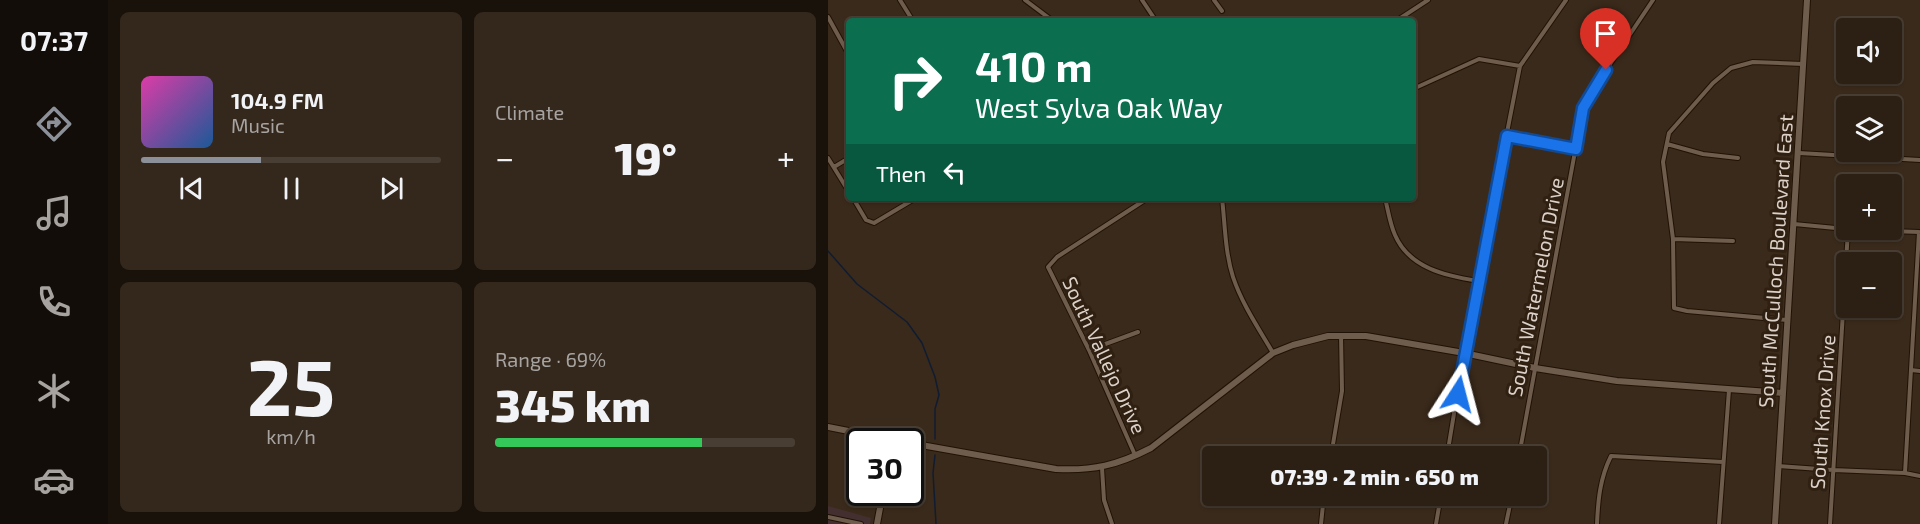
<!DOCTYPE html>
<html lang="en">
<head>
<meta charset="utf-8">
<style>
	:root { --surface:#2c2014; --page:#34281d; --text:#f1f3f6; --muted:#a6a3a0; --line:#483e34; --accent:#8c9099 }
	body { margin:0; font-family:"Exo 2",sans-serif; background:var(--page); color:var(--text); height:100vh; display:flex; flex-direction:column; font-size:22px; white-space:nowrap }
	* { box-sizing:border-box; margin:0 }
	p { font-size:20px; color:var(--muted) }
	.icon { flex:none; width:33px; height:33px; fill:none; stroke:currentColor; stroke-width:2; stroke-linecap:round; stroke-linejoin:round }
	.map { position:relative; flex:1; overflow:hidden }
	.side { display:flex; flex-direction:column; gap:12px; padding:12px; background:#18120b; width:720px }
	.side>* { flex:none }
	.banner { position:absolute; left:18px; top:18px; width:570px; height:183px; border-radius:6px; box-shadow:0 2px 4px #0004,0 0 0 2px var(--line); background:#0b6e4f; color:#fff; overflow:hidden }
	.controls { position:absolute; left:1008px; top:18px; display:grid; gap:12px }
	.controls a { display:grid; place-items:center; width:66px; height:66px; border-radius:6px; background:var(--surface); box-shadow:0 2px 4px #0004,0 0 0 2px var(--line); font-size:30px }
	.speed { position:absolute; left:18px; top:428px; display:flex; gap:12px; font-size:30px; font-weight:700; text-align:center }
	.speed>* { display:grid; place-content:center; width:78px; height:78px; border-radius:50%; background:var(--surface); box-shadow:0 2px 4px #0004,0 0 0 2px var(--line); line-height:1 }
	.speed .limit { border:3px solid #111; border-radius:9px; background:#fff; color:#111 }
	.pin { position:absolute; display:grid; place-items:center; width:51px; height:51px; color:#fff; margin:-62px -26px; border-radius:50% 50% 50% 0; rotate:-45deg; box-shadow:0 0 6px #0007 }
	.pin .icon { rotate:45deg }
	.me { position:absolute; width:66px; margin:-33px; rotate:9deg; stroke-linejoin:round; filter:drop-shadow(0 0 4px #0008) }
	.turn { display:flex; align-items:center; gap:21px; height:126px; padding:0 30px; font-size:27px }
	.turn .icon { width:78px; height:78px; stroke-width:2.5 }
	.turn b { display:block; font-size:42px; line-height:51px }
	.then { display:flex; align-items:center; height:57px; padding:0 30px; background:#0003; gap:12px; font-size:22px }
	.big { font-size:45px; font-weight:800; line-height:1.1 }
	.side .card { flex:1; display:flex; flex-direction:column; justify-content:center; gap:9px; min-width:0; padding:0 21px; border-radius:9px; background:var(--page) }
	.side .dial { align-items:center; gap:0 }
	.dial b { font-size:78px; line-height:1 }
	.song { display:flex; align-items:center; gap:18px }
	.cover { width:72px; height:72px; border-radius:9px; background:linear-gradient(135deg,hsl(320 70% 55%),hsl(210 70% 35%)) }
	.played { height:6px; border-radius:3px; background:linear-gradient(90deg,var(--accent) 40%,var(--line) 40%) }
	.keys { display:flex; justify-content:space-around; direction:ltr }
	.heat { display:flex; justify-content:space-between; align-items:center; font-size:33px; direction:ltr }
	.charge { height:9px; border-radius:4px; background:linear-gradient(90deg,#34c759 69%,var(--line) 0) }
	.side .tiles { flex:1; display:grid; gap:12px; grid-template-columns:repeat(2,1fr) }
	.trip { position:absolute; left:374px; top:446px; width:345px; height:60px; border-radius:6px; background:var(--surface); box-shadow:0 2px 4px #0004,0 0 0 2px var(--line); font-weight:800; line-height:60px; text-align:center }
	main { display:flex; flex:1; min-height:0 }
	.tabs { display:flex; flex-direction:column; width:108px; justify-content:space-around; align-items:center; background:#120d08; color:var(--muted) }
	.tabs .icon { width:42px; height:42px }
	.tabs .on { color:var(--accent) }
	.tabs b { font-size:27px; color:var(--text) }
	.map>svg:first-child { display:block }
</style>
</head>
<body>
<main>
<nav class="tabs">
<b>07:37</b>
<svg class="icon on" aria-label="directions" viewBox="0 0 24 24"><path d="M12 3l9 9-9 9-9-9zM9 14v-3h6M13 9l2 2-2 2"/></svg>
<svg class="icon" aria-label="music" viewBox="0 0 24 24"><path d="M9 18V5l10-2v13"/><circle cx="6" cy="18" r="3"/><circle cx="16" cy="16" r="3"/></svg>
<svg class="icon" aria-label="phone" viewBox="0 0 24 24"><path d="M5 4h4l2 5-3 2q2 4 5 5l2-3 5 2v4C11 20 4 13 5 4z"/></svg>
<svg class="icon" aria-label="climate" viewBox="0 0 24 24"><path d="M12 3v18M4 7l16 10M4 17L20 7"/></svg>
<svg class="icon" aria-label="car" viewBox="0 0 24 24"><path d="M5 17H2v-5l4-1 3-4h7l3 4 3 1v5h-3M9 17h6M6 11h13"/><circle cx="7" cy="17" r="2"/><circle cx="17" cy="17" r="2"/></svg>
</nav>
<section class="side">
<div class="tiles">
<div class="card">
<div class="song"><i class="cover"></i><div><b>104.9 FM</b><p>Music</p></div></div>
<div class="played"></div>
<div class="keys"><svg class="icon" aria-label="previous" viewBox="0 0 24 24"><path d="M18 5L8 12l10 7zM5 5v14"/></svg><svg class="icon" aria-label="pause" viewBox="0 0 24 24"><path d="M8 5v14M16 5v14"/></svg><svg class="icon" aria-label="next" viewBox="0 0 24 24"><path d="M6 5l10 7-10 7zM19 5v14"/></svg></div>
</div>
<div class="card"><p>Climate</p>
<div class="heat"><a>−</a><b class="big">19°</b><a>+</a></div>
</div>
<div class="card dial"><b>25</b><p>km/h</p></div>
<div class="card"><p>Range · 69%</p><b class="big">345 km</b><div class="charge"></div></div>
</div>
</section>
<div class="map">
<svg width="1092" height="524" viewBox="0 0 1092 524">
	<rect width="100%" height="100%" fill="#3a2a1b"/>
	<path fill="#432f30" d="M 0,506 L 43,518 L 42,524 L 0,524 Z"/>
	<g fill="none" stroke-linecap="round" stroke-linejoin="round">
		<path stroke="#101c32" stroke-width="1.5" d="M 0,251 L 29,284 L 79,322 L 94,343 L 107,377 L 111,395 L 107,409 L 107,439
			M 107,455 L 105,473 L 108,524"/>
		<defs>
			<path id="street" d="M 72,0 L 85,21
				M 197,0 L 225,21
				M 314,0 L 328,21
				M 386,0 L 394,11
				M 0,17 L 21,55
				M 568,21 L 600,0
				M 585,89 L 651,59 L 692,66
				M 679,136 L 748,149
				M 839,144 L 875,154 L 910,158
				M 971,153 L 1092,160
				M 0,158 L 21,192
				M 6,167 L 21,158
				M 25,198 L 38,220 L 46,223 L 88,198
				M 394,198 C 397,224 397,252 405,277 C 414,304 431,329 445,353
				M 557,198 C 560,210 562,224 567,235 C 581,268 618,276 650,281
				M 966,224 L 1018,229
				M 1033,230 L 1091,232
				M 845,239 L 905,241
				M 959,320 L 859,311 L 846,308 L 845,239 L 835,162 L 841,133 L 885,83 L 903,68 L 925,62 L 975,64
				M 261,350 L 310,332
				M 1083,370 L 1092,371
				M 307,455 L 261,350 L 220,267 L 229,257 L 320,198
				M 503,456 L 514,391 L 513,335
				M 619,456 L 636,353 L 692,66 L 738,0
				M 691,456 L 755,108 L 766,88 L 825,0
				M 950,466 L 1005,470 L 1077,473 L 1092,476
				M 274,468 L 276,500 L 284,524
				M 1077,473 L 1091,232
				M 0,517 L 33,524
				M 493,524 L 496,495
				M 608,524 L 613,495
				M 678,524 L 684,495
				M 769,524 C 770,500 772,478 783,456 L 895,462
				M 891,524 L 901,390
				M 1002,524 L 1020,230"/>
			<path id="secondary" d="M 0,427 L 71,441
				M 82,443 L 228,469 C 265,471 290,465 323,448 L 445,353 L 465,345 L 500,336 L 538,336 L 636,353 L 707,368 L 789,381 L 955,393
				M 49,524 L 55,492
				M 947,524 L 979,0"/>
		</defs>
		<use href="#street" stroke="#201205" stroke-width="6"/>
		<use href="#secondary" stroke="#201205" stroke-width="8"/>
		<use href="#street" stroke="#6e5c4c" stroke-width="4"/>
		<use href="#secondary" stroke="#6e5c4c" stroke-width="6"/>
	</g>
	<g fill="none" stroke-linecap="round" stroke-linejoin="round">
		<defs>
			<path id="route" d="M 630,394 L 679,136 L 748,149 L 755,108 L 778,70"/>
		</defs>
		<use href="#route" stroke="#114b97" stroke-width="15"/>
		<use href="#route" stroke="#1a73e8" stroke-width="10"/>
	</g>
	<g text-anchor="middle" dominant-baseline="central" stroke-width="6" stroke-linejoin="round" paint-order="stroke">
		<g font-size="20" fill="#dbd1c8" stroke="#2f2012">
			<text transform="translate(947 261) rotate(-86)">South McCulloch Boulevard East</text>
			<text transform="translate(707 287) rotate(-79)">South Watermelon Drive</text>
			<text transform="translate(277 355) rotate(65)">South Vallejo Drive</text>
			<text transform="translate(994 412) rotate(-86)">South Knox Drive</text>
		</g>
	</g>
</svg>
<div class="controls">
<a><svg class="icon" aria-label="sound" viewBox="0 0 24 24"><path d="M4 9h4l5-4v14l-5-4H4zM17 9q2 3 0 6"/></svg></a>
<a><svg class="icon" aria-label="layers" viewBox="0 0 24 24"><path d="M12 4l9 5-9 5-9-5zM3 14l9 5 9-5"/></svg></a>
<a>+</a>
<a>−</a>
</div>
<div class="speed"><div class="limit">30</div></div>
<div class="pin" style="left:778px;top:70px;background:#d93025"><svg class="icon" aria-label="arrive" viewBox="0 0 24 24"><path d="M6 21V4h12l-3 4 3 4H6"/></svg></div>
<svg class="me" style="left:630px;top:394px" viewBox="-20 -20 40 40"><path d="M0-17L14 15 0 8-14 15z" fill="#1a73e8" stroke="#fff" stroke-width="4"/></svg>
<div class="trip">07:39 · 2 min · 650 m</div>
<div class="banner">
<div class="turn"><svg class="icon" aria-label="right" viewBox="0 0 24 24"><path d="M7 20v-9h11M14 6l5 5-5 5"/></svg><div><b>410 m</b>West Sylva Oak Way</div></div>
<div class="then">Then<svg class="icon" aria-label="left" viewBox="0 0 24 24"><path d="M17 20v-9H6M10 6l-5 5 5 5"/></svg></div>
</div>
</div>
</main>
</body>
</html>
